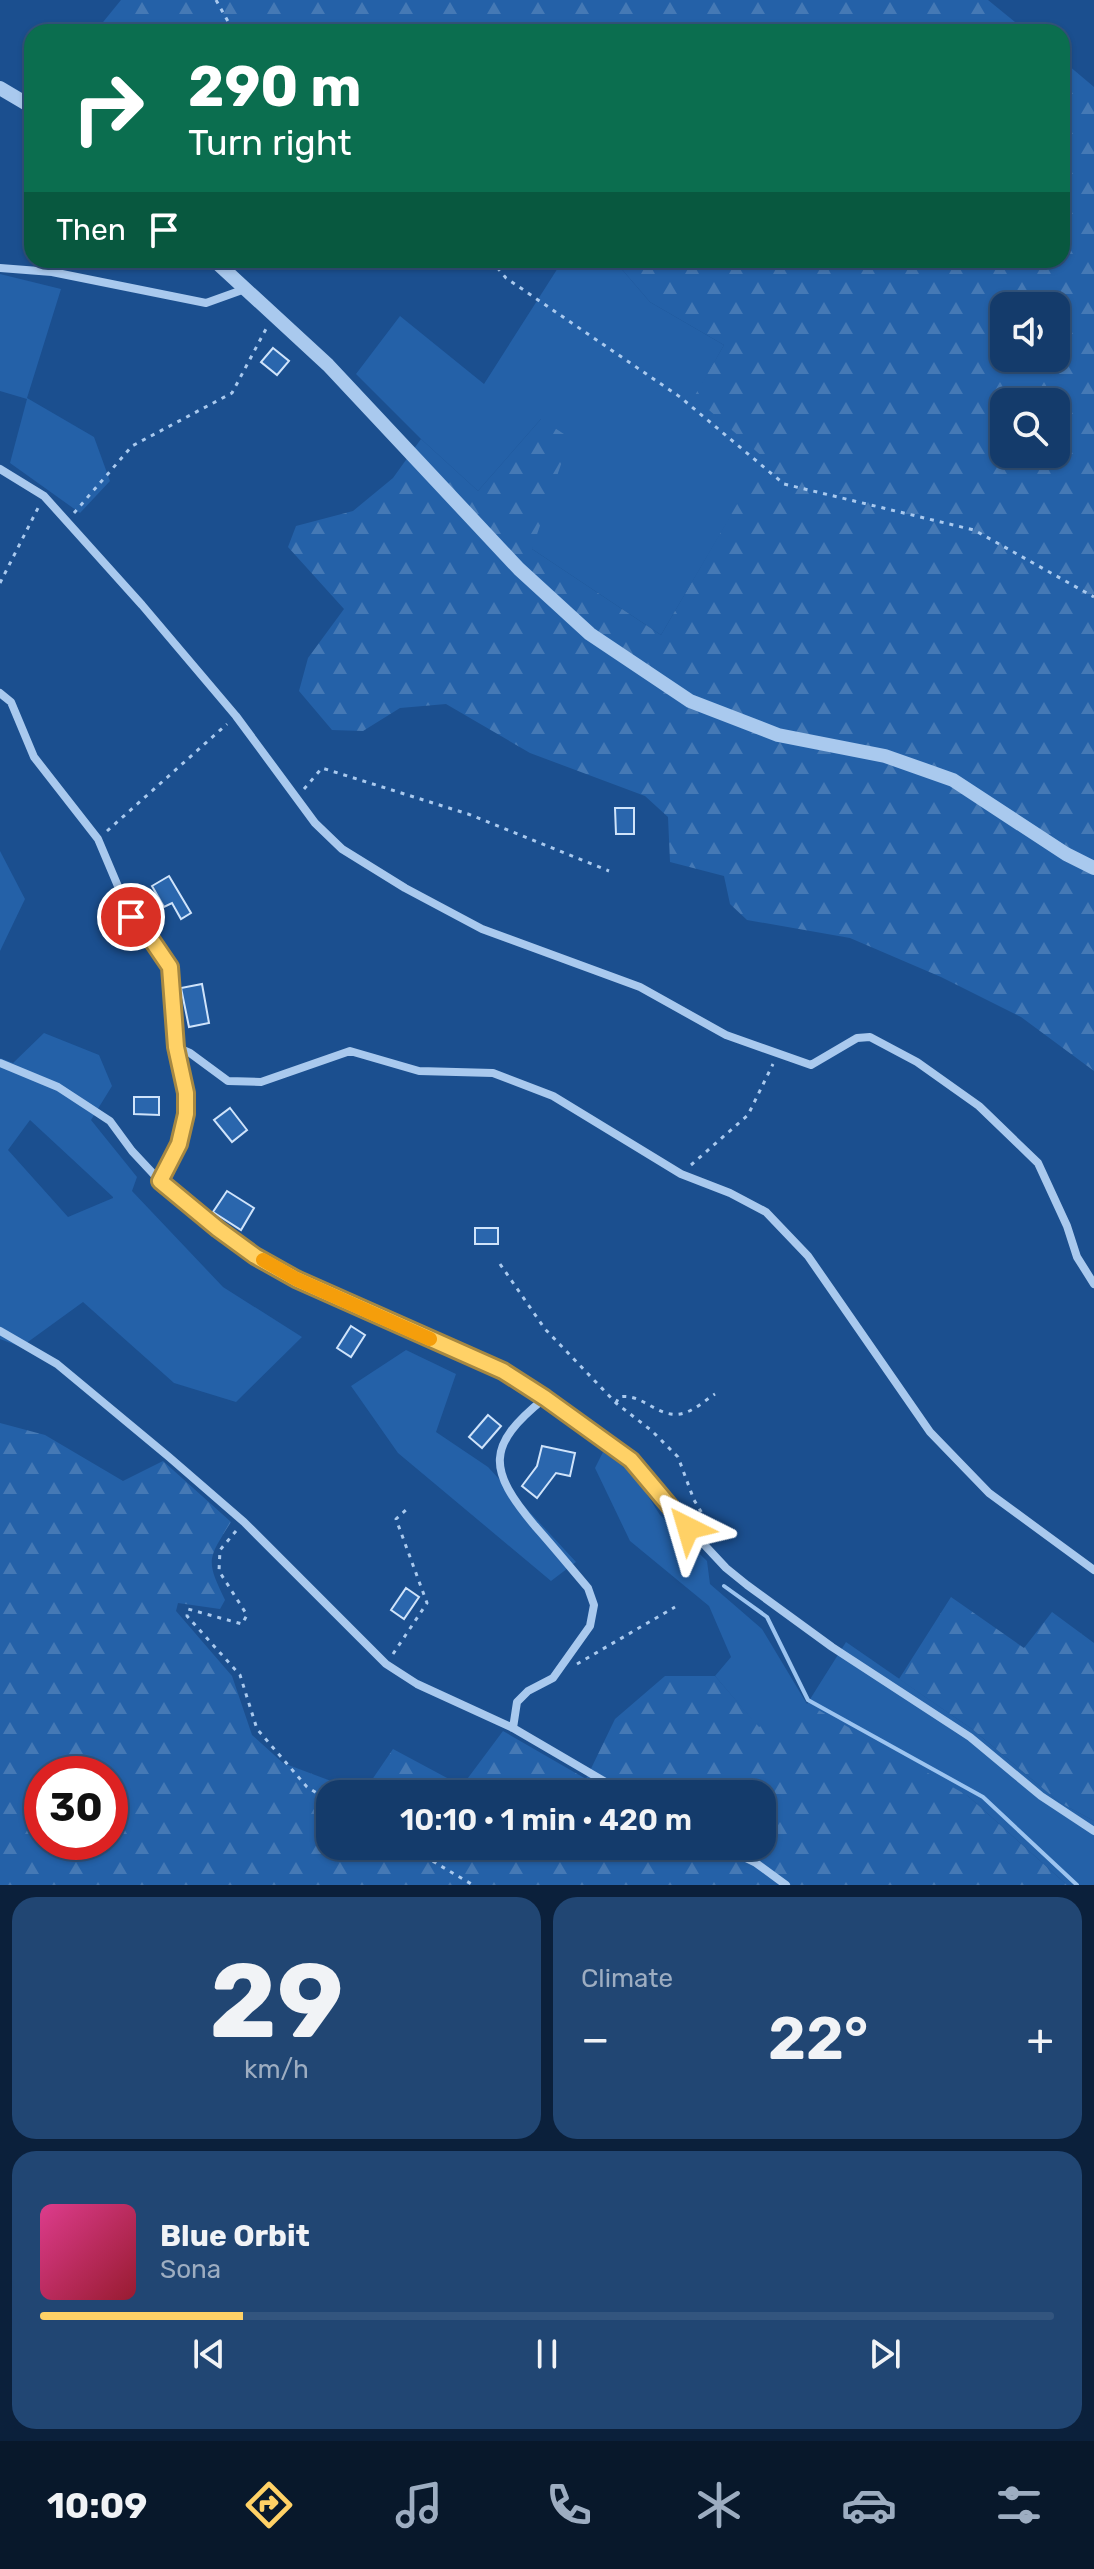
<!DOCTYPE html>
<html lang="en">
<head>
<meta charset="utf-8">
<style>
	:root { --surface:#143b6b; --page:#214673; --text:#f1f3f6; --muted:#9dadc1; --line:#33557e; --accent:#ffd166 }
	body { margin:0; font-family:Rubik,sans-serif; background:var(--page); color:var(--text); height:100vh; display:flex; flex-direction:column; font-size:30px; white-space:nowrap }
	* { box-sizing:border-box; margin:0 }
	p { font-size:26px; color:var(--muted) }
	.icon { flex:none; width:44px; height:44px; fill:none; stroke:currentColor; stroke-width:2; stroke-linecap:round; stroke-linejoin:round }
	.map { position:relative; height:1885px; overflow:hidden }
	.side { display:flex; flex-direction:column; gap:12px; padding:12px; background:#0b203b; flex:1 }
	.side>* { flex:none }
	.banner { position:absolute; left:24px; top:24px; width:1046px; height:244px; border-radius:24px; box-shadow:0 2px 6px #0004,0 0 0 2px var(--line); background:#0b6e4f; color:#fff; overflow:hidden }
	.tools { position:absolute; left:990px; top:292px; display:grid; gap:16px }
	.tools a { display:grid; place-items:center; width:80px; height:80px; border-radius:16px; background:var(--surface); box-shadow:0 2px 6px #0004,0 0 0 2px var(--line); font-size:40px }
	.speed { position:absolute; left:24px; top:1756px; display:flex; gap:16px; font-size:40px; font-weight:700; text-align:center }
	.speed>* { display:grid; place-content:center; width:104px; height:104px; border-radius:50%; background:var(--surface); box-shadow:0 2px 6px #0004,0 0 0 2px var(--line); line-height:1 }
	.speed .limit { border:12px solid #d22; background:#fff; color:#111 }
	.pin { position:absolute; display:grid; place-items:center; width:68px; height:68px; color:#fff; margin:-34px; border:4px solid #fff; border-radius:50%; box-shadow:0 2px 8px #0007 }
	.me { position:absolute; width:88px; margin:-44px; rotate:320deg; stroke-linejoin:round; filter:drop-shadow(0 0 6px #0008) }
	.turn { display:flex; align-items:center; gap:28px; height:168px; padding:0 32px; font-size:36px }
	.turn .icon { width:104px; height:104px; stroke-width:2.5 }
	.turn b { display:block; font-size:56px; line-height:68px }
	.then { display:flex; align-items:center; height:76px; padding:0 32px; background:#0003; gap:16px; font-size:30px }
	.big { font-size:60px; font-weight:600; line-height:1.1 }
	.side .tile { flex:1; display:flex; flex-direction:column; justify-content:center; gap:12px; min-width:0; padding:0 28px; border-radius:24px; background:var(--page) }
	.side .dial { align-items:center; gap:0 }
	.dial b { font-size:104px; line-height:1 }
	.song { display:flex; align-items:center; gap:24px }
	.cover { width:96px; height:96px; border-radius:12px; background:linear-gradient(135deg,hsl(330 70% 55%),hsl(350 70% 35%)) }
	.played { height:8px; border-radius:4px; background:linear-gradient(90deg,var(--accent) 20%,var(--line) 20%) }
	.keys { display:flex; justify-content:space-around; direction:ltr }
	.heat { display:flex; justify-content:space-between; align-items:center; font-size:44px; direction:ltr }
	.side .tiles { flex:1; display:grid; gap:12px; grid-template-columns:1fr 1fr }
	.tile:last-child { grid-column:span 2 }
	.trip { position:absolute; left:316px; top:1780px; width:460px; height:80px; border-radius:24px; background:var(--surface); box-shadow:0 2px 6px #0004,0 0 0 2px var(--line); font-weight:600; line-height:80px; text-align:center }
	.tabs { display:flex; height:128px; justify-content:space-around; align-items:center; background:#08182b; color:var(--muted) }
	.tabs .icon { width:56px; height:56px }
	.tabs .on { color:var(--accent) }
	.tabs b { font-size:36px; color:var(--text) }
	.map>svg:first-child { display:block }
</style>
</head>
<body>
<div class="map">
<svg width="1094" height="1885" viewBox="0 0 1094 1885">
	<defs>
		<pattern id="forest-firs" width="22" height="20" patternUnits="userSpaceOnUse" patternTransform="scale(2)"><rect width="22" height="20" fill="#2461a8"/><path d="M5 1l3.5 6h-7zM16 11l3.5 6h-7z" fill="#4579b5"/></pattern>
	</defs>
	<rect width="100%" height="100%" fill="#1b4f8f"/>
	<path fill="#2461a8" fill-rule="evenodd" d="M 563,260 L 614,260 L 650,302 L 724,345 L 695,397 L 765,458 L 661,635 L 532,549 L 541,419 L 478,491 L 421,439 L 356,374 L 400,316 L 484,384 Z
		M 0,274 L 61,289 L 27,398 L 94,437 L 110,481 L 80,513 L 10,463 L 27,399 L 0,391 Z
		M 0,851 L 25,899 L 0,951 Z
		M 44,1033 L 99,1055 L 112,1086 L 91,1120 L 137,1177 L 132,1191 L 223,1287 L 302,1337 L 236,1402 L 174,1383 L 83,1302 L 21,1347 L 0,1339 L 0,1058 L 13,1063 ZM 30,1120 L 113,1197 L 113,1198 L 68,1217 L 8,1150 Z
		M 406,1350 L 456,1374 L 436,1432 L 488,1467 L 576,1562 L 551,1581 L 398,1453 L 351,1386 Z
		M 603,1452 L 634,1474 L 660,1515 L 707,1561 L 710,1584 L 762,1629 L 807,1704 L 846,1642 L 972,1729 L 1059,1802 L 1094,1821 L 1094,1885 L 1067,1885 L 968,1796 L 759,1728 L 715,1676 L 731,1657 L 709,1606 L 630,1541 L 595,1468 Z"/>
	<path fill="url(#forest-firs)" fill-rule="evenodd" d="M 121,0 L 988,0 L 1027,32 L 95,32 Z
		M 1062,60 L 1094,87 L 1094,1071 L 1021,1017 L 941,977 L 850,938 L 747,920 L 730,904 L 724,876 L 670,862 L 668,817 L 645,796 L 530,753 L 446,704 L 400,708 L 363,731 L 332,730 L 299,691 L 308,658 L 344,609 L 288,547 L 296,526 L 353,511 L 393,478 L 421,439 L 478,491 L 541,419 L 570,438 L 532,549 L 661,635 L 764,458 L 694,397 L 724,345 L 650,302 L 614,260 L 1062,260 ZM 1004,306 L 1056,306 L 1056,358 L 1004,358 ZM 1004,402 L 1056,402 L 1056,454 L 1004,454 Z
		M 0,1423 L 45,1435 L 123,1481 L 163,1461 L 231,1522 C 207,1560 206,1560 225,1600 L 220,1609 L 178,1603 L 176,1611 L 232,1676 L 252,1735 L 283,1763 L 363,1793 L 393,1749 L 462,1786 L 503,1731 L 586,1779 L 615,1719 L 665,1676 L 715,1676 L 759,1727 L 808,1704 L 968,1796 L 1067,1885 L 0,1885 ZM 42,1774 L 110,1774 L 110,1842 L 42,1842 ZM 330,1794 L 762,1794 L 762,1846 L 330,1846 Z
		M 951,1597 L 1024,1648 L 1052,1612 L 1094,1643 L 1094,1821 L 1059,1802 L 972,1729 L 899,1679 Z"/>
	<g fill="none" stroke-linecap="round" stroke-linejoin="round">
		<path stroke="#9cc4f0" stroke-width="4" d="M 724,1586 L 767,1617 L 808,1700 L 983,1797 L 1077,1885"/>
	</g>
	<path fill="#2a66ad" stroke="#cfe3fa" stroke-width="2" d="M 273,348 L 289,361 L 277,375 L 261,362 Z
		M 615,808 L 634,808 L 634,834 L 616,834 Z
		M 169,876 L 191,913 L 181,919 L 172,903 L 164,907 L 152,886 Z
		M 202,984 L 209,1023 L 189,1027 L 181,988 Z
		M 134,1097 L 159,1097 L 159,1115 L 134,1114 Z
		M 230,1108 L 247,1130 L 232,1142 L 214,1120 Z
		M 227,1191 L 254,1208 L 241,1230 L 213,1212 Z
		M 475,1228 L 498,1228 L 498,1244 L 475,1244 Z
		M 351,1326 L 365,1335 L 351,1357 L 337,1348 Z
		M 488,1415 L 501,1426 L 482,1448 L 469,1437 Z
		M 542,1446 L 575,1453 L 570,1476 L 556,1473 L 537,1498 L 522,1486 L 537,1466 Z
		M 406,1588 L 419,1597 L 404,1619 L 391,1610 Z"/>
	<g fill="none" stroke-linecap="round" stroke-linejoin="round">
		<path stroke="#a9c9ee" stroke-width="3" stroke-dasharray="4 6" stroke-linecap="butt" d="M 216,0 L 234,32
			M 491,260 L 506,278 L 680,397 L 784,484 L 974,530 L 1094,597
			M 74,513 L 132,446 L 232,393 L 267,327
			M 0,583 L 38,508
			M 304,789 L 322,768 L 468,814 L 609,871
			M 107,831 L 227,724
			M 691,1165 L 748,1115 L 773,1064
			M 500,1264 L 545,1329 L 616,1403 L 652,1431 L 678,1457 L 694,1500 L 720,1543
			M 616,1403 L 619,1397 C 644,1392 660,1423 687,1412 C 697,1408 707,1399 715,1394
			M 236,1531 L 220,1550 L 219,1571 L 247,1615 L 242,1624 L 188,1609 L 187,1616 L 240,1675 L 257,1729 L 307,1787 L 330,1801
			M 393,1654 L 427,1603 L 396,1519 L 408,1508
			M 577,1664 L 675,1607
			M 407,1846 L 473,1885"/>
		<path stroke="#a9c9ee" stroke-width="8" d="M 0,268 L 52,272 L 206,303 L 245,289
			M 0,469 L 44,496 L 142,605 L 236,716 L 315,823 L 342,849 L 405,888 L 482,929 L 640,987 L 726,1035 L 811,1065 L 857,1038 L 870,1037 L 917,1062 L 979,1106 L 1038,1163 L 1067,1226 L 1077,1257 L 1094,1284
			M 0,693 L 11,702 L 34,757 L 98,839 L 131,917 L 153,942 L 170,967 L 176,1047 L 186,1093 L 186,1114 L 179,1144 L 160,1181
			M 176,1047 L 190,1053 L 228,1081 L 261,1082 L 350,1051 L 419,1071 L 493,1073 L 553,1096 L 681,1174 L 730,1193 L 766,1212 L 808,1256 L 930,1432 L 989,1493 L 1094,1570
			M 0,1063 L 58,1087 L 110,1121 L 132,1151 L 160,1181 L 218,1229 L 255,1256 L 296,1279 L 503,1371 L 578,1421 L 631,1460 L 652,1482 L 670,1508 L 726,1568 L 747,1585 L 832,1647 L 970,1737 L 1041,1796 L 1094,1831
			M 0,1331 L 57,1364 L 169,1457 L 244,1522 L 386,1664 L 417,1684 L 513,1728 L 626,1794
			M 513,1728 L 517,1702 L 528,1691 L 553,1678 L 590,1626 L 594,1605 L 588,1588 C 570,1567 553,1546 535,1526 C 488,1470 485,1446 545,1398
			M 721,1846 L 756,1863 L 786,1885"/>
		<path stroke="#a9c9ee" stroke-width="14" d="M 0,88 L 32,107
			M 214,260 L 328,365 L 519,569 L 590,634 L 690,701 L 778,735 L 885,756 L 953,780 L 1066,854 L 1094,868"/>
	</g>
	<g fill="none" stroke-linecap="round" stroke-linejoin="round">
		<defs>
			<path id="route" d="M 131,917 L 153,942 L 170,967 L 176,1047 L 186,1093 L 186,1114 L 179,1144 L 160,1181 L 218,1229 L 255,1256 L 296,1279 L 503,1371 L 545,1398 L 631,1460 L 688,1528"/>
		</defs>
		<use href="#route" stroke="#a68842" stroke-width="20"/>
		<use href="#route" stroke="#ffd166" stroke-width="14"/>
		<path stroke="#f59e0b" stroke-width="14" d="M 263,1260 L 296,1279 L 430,1339"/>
	</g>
</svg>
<div class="tools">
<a><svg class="icon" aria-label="sound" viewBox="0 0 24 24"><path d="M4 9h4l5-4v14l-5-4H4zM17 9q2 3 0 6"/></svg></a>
<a><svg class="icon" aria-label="search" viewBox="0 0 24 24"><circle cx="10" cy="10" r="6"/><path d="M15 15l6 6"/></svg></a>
</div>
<div class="speed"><div class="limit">30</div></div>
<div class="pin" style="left:131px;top:917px;background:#d93025"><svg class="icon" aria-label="arrive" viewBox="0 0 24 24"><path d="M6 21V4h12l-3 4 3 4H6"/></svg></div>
<svg class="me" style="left:688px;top:1528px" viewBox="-20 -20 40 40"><path d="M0-17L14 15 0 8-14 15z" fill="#ffd166" stroke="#fff" stroke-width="4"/></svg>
<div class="trip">10:10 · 1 min · 420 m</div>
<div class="banner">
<div class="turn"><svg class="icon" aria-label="right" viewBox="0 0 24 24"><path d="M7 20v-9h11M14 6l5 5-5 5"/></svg><div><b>290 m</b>Turn right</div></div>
<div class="then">Then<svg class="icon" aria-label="arrive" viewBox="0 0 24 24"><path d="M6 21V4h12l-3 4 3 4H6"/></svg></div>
</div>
</div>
<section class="side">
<div class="tiles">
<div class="tile dial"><b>29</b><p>km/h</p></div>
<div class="tile"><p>Climate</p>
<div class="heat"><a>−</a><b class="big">22°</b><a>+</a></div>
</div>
<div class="tile">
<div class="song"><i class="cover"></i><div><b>Blue Orbit</b><p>Sona</p></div></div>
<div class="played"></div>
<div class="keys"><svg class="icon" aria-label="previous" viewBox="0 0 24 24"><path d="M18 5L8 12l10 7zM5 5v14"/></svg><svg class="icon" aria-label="pause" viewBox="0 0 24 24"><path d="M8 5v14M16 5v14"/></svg><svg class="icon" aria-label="next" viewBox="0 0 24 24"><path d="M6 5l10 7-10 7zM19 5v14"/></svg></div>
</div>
</div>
</section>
<nav class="tabs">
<b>10:09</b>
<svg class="icon on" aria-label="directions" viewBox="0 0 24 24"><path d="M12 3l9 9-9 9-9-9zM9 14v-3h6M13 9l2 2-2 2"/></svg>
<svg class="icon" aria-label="music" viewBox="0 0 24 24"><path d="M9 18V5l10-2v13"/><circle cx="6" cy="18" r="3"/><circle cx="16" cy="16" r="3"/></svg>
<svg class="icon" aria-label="phone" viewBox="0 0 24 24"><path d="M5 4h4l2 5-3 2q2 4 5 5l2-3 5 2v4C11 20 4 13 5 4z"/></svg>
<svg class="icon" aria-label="climate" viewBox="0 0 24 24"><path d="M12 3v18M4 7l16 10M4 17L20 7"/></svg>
<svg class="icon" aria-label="car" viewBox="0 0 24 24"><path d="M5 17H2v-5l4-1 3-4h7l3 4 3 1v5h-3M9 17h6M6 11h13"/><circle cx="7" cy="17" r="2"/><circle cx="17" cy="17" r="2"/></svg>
<svg class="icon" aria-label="filters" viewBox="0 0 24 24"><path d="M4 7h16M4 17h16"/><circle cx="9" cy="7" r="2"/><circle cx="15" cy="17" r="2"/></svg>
</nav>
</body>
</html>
